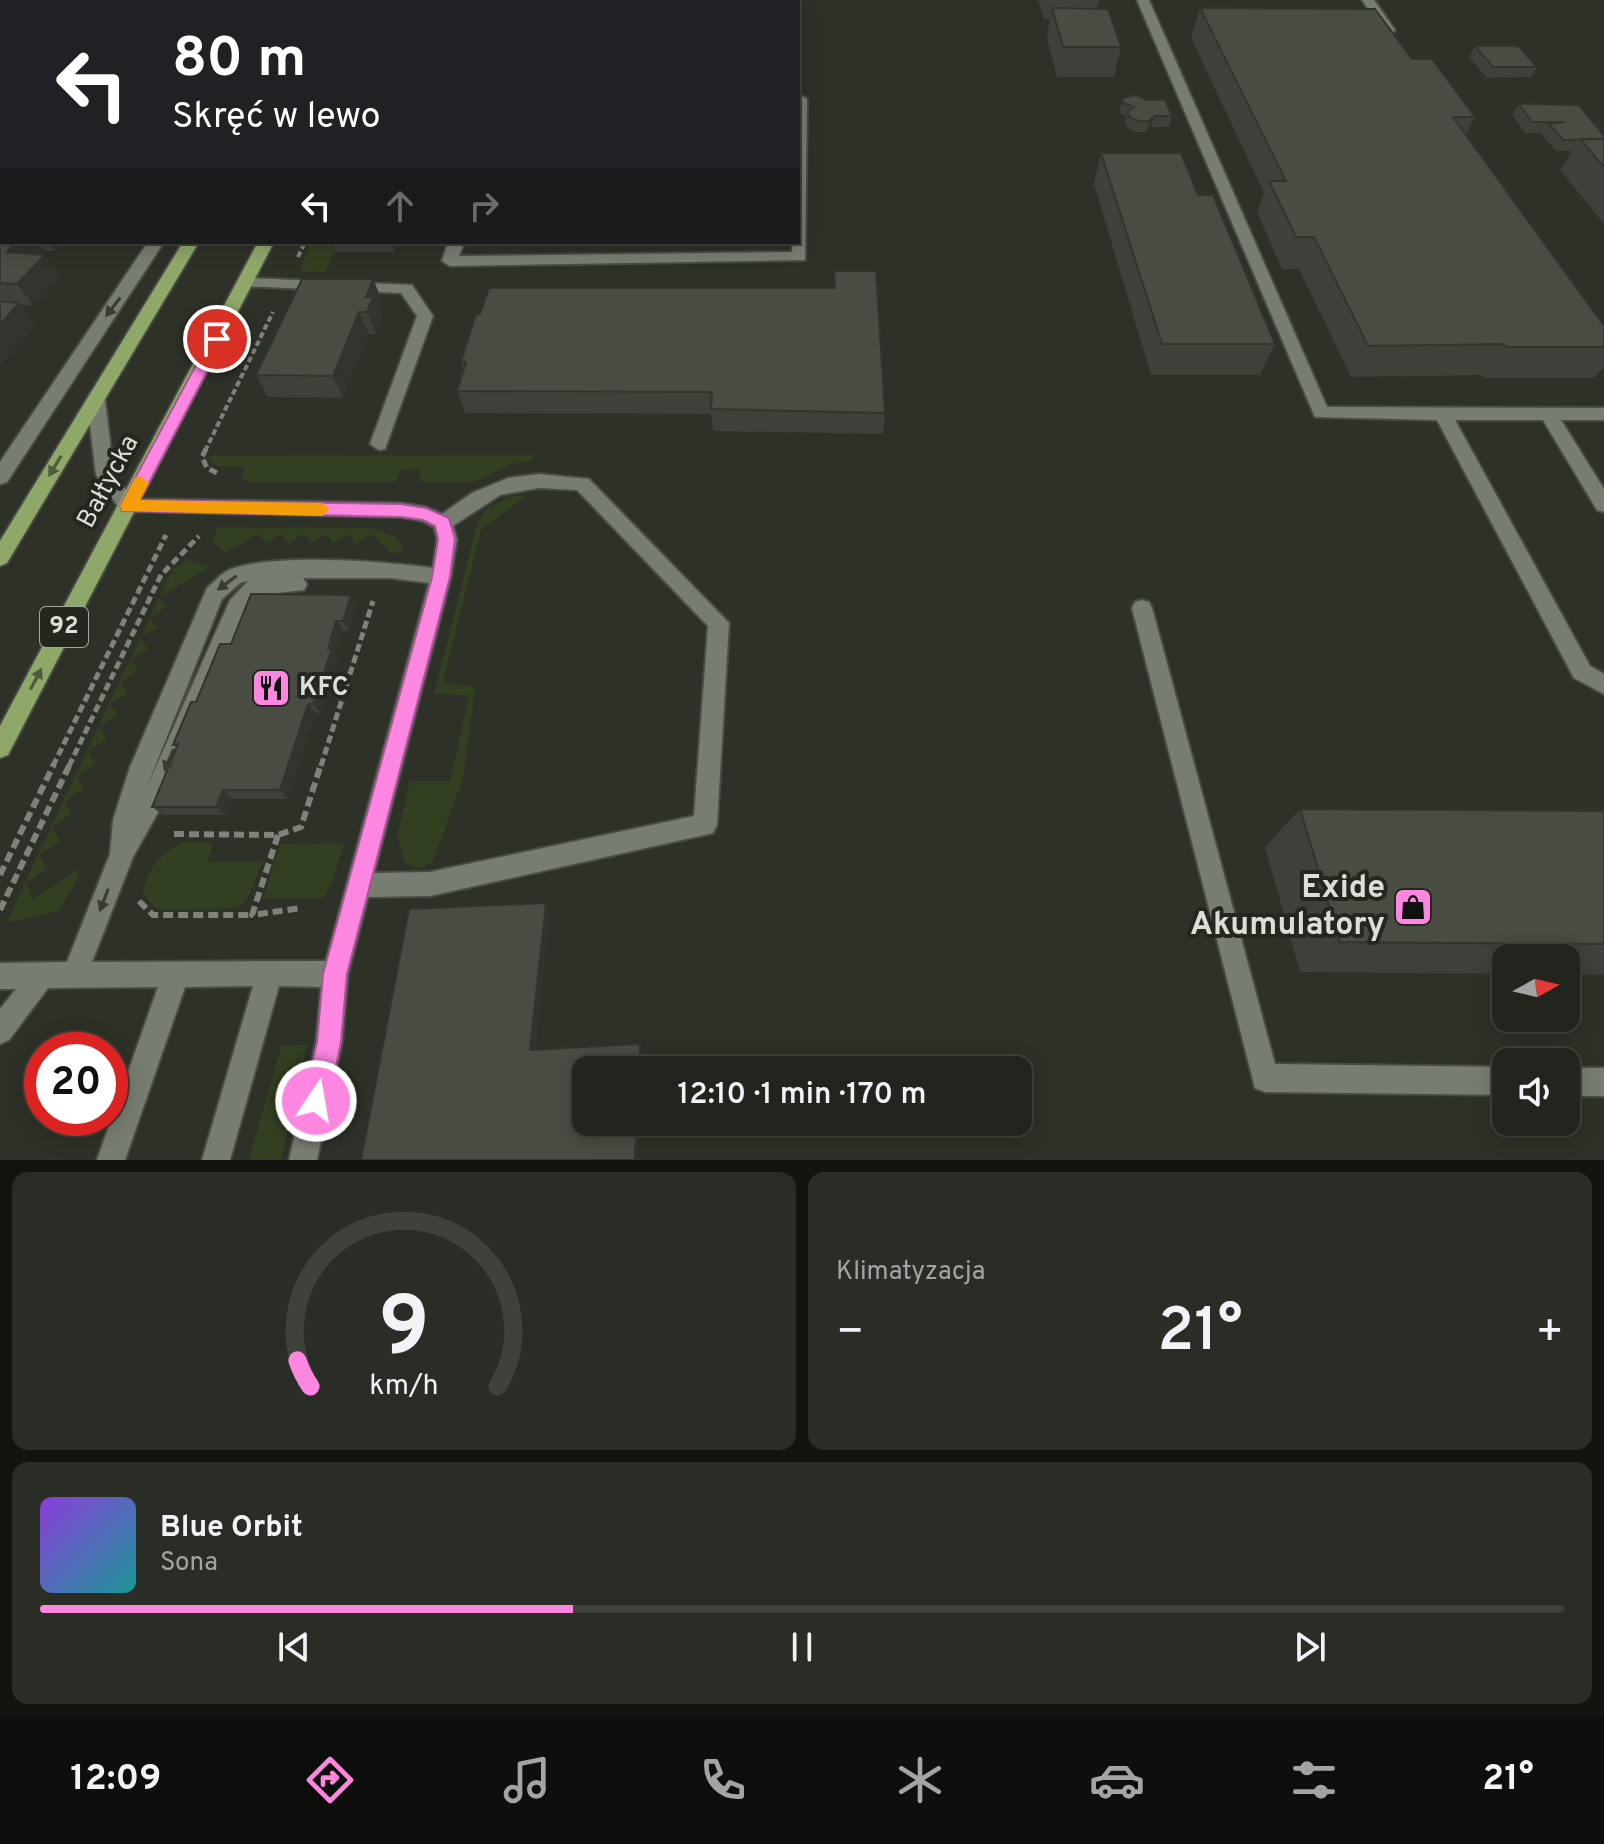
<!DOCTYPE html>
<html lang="pl">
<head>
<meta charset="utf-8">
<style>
	:root { --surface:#22251d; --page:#2a2d26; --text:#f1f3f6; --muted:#a2a5a4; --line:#3f423b; --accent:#fd86e1 }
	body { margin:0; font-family:Overpass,sans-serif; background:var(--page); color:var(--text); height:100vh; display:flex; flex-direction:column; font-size:30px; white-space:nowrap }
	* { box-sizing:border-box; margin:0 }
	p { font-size:26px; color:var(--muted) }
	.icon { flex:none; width:44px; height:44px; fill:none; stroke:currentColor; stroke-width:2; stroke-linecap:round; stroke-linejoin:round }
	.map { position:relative; height:1160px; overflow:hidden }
	.details { display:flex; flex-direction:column; gap:12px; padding:12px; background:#131410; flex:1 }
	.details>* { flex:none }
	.guide { position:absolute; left:0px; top:0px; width:800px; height:244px; box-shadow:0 4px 20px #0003,0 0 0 2px var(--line); background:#202124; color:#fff; overflow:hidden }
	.needle { width:52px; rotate:82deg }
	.controls { position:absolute; left:1492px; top:944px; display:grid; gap:16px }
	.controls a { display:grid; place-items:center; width:88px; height:88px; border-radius:16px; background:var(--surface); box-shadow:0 4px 20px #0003,0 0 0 2px var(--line); font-size:40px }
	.speed { position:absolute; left:24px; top:1032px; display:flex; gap:16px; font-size:40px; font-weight:700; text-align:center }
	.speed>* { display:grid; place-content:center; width:104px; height:104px; border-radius:50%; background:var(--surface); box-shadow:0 4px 20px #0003,0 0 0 2px var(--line); line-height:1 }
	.speed .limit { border:12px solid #d22; background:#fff; color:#111 }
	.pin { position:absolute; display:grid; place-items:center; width:68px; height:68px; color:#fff; margin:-34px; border:4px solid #fff; border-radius:50%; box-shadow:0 2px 8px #0007 }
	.me { position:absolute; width:88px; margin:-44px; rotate:12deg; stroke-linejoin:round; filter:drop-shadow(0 0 6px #0008) }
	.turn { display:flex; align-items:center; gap:28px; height:168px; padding:0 40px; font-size:36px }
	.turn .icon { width:104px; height:104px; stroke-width:2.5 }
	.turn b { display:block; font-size:56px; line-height:68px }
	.lanes { display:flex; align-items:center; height:76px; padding:0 40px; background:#0003; justify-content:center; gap:40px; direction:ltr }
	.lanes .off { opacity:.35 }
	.big { font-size:60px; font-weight:600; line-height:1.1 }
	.details .widget { flex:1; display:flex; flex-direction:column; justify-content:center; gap:12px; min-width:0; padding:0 28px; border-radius:16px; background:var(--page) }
	.details .dial { align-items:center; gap:0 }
	.dial svg { height:208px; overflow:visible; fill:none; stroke:var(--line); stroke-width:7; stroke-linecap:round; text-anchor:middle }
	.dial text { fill:var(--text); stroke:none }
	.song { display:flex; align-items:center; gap:24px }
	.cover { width:96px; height:96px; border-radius:12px; background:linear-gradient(135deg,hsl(270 70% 55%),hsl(180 70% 35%)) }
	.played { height:8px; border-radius:4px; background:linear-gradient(90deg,var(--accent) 35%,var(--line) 35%) }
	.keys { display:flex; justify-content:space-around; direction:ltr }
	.heat { display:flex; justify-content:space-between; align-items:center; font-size:44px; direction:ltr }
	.details .tiles { flex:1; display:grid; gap:12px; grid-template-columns:1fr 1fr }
	.widget:last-child { grid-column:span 2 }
	.trip { position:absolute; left:572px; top:1056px; width:460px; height:80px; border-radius:16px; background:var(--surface); box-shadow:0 4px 20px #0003,0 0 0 2px var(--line); font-weight:600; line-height:80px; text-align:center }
	.menu { display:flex; height:128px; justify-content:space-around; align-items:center; background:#0e0f0c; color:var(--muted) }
	.menu .icon { width:56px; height:56px }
	.menu .active { color:var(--accent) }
	.menu b { font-size:36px; color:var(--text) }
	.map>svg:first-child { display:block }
</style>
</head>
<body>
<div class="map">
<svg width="1604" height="1160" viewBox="0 0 1604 1160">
	<rect width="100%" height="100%" fill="#2d3127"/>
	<path fill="#333f21" d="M 311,242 L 340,242 L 325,272 L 299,271 Z
		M 535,455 L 533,460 L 512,464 L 475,482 L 418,482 L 421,469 L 401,469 L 397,482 L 248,482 L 241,477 L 245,467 L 217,466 L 207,456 Z
		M 512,496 L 526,496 L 481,530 L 443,682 L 475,687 L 463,779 L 432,863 L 418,869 L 404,862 L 397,836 L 410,781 L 450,781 L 469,695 L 434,694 L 477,524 L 486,509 Z
		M 218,527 L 374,528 L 395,537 L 404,547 L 400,552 L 392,554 L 371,534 L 356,544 L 349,534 L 333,543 L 326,534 L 311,543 L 304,534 L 288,543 L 282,534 L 266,543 L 258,534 L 225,553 L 212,541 Z
		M 187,560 L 210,567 L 159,597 L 166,607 L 149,618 L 158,628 L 140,637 L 148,649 L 131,659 L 138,671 L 120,682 L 128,693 L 110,704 L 118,715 L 99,727 L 107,739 L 88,751 L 95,764 L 77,776 L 84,788 L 65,801 L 71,814 L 52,827 L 60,841 L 39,855 L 47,868 L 26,883 L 33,899 L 79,869 L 77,881 L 58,911 L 6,923 L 172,570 Z
		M 184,842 L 214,843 L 208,862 L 263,861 L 246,902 L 236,908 L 162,910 L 154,906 L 143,893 C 147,867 161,853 184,842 Z
		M 344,843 L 333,881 L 324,898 L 263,898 L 280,844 Z
		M 307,1044 L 281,1160 L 249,1160 L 281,1046 Z"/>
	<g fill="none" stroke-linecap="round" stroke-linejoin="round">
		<defs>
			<path id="minor" d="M 303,0 L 315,0 L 302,2 Z
				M 1137,0 L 1149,0 L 1327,407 L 1604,408 L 1604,420 L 1561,420 L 1604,489 L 1604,512 L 1597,510 L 1543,420 L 1455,420 L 1590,666 L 1604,674 L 1604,694 L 1574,678 L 1437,420 L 1315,417 Z
				M 1362,0 L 1374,0 L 1395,30 L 1393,33 L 1385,33 Z
				M 798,94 L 807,99 L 805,260 L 450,266 L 442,261 L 448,242 L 464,242 L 459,256 L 792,252 L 793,242 L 798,242 Z
				M 0,168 L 2,168 L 2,177 L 0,177 Z
				M 148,242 L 164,242 L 7,482 L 0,484 L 0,462 Z
				M 247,278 L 412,285 L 433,316 L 385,449 L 379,450 L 370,444 L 417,316 L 401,293 L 241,286 L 239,283 Z
				M 96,394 L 105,400 L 114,474 L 133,499 L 401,503 L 426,507 L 442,514 L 472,493 L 508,478 L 539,474 L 589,479 L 729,623 L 717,825 L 713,833 L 430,896 L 368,897 L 348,974 L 342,1042 L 317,1160 L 289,1160 L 316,1042 L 321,987 L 279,986 L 230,1160 L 202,1160 L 253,986 L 185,987 L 125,1160 L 97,1160 L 158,987 L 48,988 L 9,1040 L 0,1044 L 0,1009 L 16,989 L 0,989 L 0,963 L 67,962 L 110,854 L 113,820 L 130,767 L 207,588 C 214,582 222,572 231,569 C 276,553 384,561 433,568 L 437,539 L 434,527 L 422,521 L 401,517 L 121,511 L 96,475 L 87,400 ZM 539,488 L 577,490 L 708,626 L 694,816 L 430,872 L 374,873 L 451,577 L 457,539 L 453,526 L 500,495 ZM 303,578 L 390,578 L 429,583 L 326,961 L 92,962 L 133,857 L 161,807 L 248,605 L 260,595 L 304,590 L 307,584 ZM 248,581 L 230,600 L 146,789 L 222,599 L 240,583 Z
				M 1142,600 L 1149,602 L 1152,608 L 1275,1064 L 1506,1067 L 1506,1095 L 1265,1092 L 1255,1088 L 1132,608 L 1135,602 Z
				M 1566,1068 L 1604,1068 L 1604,1096 L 1566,1096 Z"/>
			<path id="major" d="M 330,0 L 342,0 L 329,2 Z
				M 378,0 L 390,0 L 377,2 Z
				M 183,242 L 199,242 L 7,563 L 0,566 L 0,541 Z
				M 258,242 L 274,242 L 8,755 L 0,758 L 0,726 Z"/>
		</defs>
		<use href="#minor" stroke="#494c44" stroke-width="4"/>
		<use href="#major" stroke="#494c44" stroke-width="4"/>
		<path stroke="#7f827a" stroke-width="4" stroke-dasharray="6 3" stroke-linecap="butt" d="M 298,257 L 305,242
			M 205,451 L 273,312"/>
		<path stroke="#7f827a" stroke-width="5" stroke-dasharray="8 4" stroke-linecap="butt" d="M 206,449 L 202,457 L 207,468 L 217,473
			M 53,766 L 166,535
			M 69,766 L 161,575 L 199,536
			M 321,766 L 373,601"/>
		<path stroke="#7f827a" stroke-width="6" stroke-dasharray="10 5" stroke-linecap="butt" d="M 174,834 L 278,835 L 301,827 L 321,764
			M 278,835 L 252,915 L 301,908
			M 0,875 L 54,764
			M 139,901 L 153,915 L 252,915
			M 0,910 L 70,764"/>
		<use href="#minor" fill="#787d72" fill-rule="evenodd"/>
		<use href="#major" fill="#8fa86a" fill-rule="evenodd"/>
	</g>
	<path fill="#3e4139" d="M 1038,0 L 1099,0 L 1097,9 L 1121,47 L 1114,77 L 1057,77 L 1047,38 L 1050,19 L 1044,19 Z
		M 1200,8 L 1412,59 L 1475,117 L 1466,134 L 1604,326 L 1604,366 L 1594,378 L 1484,378 L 1482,375 L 1351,377 L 1299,269 L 1282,269 L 1257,212 L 1264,193 L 1191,38 Z
		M 1475,46 L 1537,67 L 1531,77 L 1487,78 L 1469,57 Z
		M 1122,98 L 1172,116 L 1169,127 L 1151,127 L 1146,132 L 1136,132 L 1127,128 L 1125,122 L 1126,116 L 1120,114 L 1120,109 Z
		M 1519,104 L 1604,136 L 1604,224 L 1560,170 L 1572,151 L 1556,151 L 1542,135 L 1543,133 L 1525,133 L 1512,115 Z
		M 1101,153 L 1275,344 L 1260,375 L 1151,375 L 1094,184 Z
		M 0,212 L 2,242 L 63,242 L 55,251 L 44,251 L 41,254 L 45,255 L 60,277 L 34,306 L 20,305 L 35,325 L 0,367 Z
		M 331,242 L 399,242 L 394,252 L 336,252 Z
		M 834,271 L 885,413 L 883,434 L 713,431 L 711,414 L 465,413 L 457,391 L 464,370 L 461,362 L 834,288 Z
		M 373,279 L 382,301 L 378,310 L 382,319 L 376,334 L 369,334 L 343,398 L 268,397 L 256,375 Z
		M 357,605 L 349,631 L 343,631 L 336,655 L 338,659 L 321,713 L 316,713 L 288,799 L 232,799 L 226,815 L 163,815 L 152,807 L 177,748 L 173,745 L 196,702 L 231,644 Z
		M 1300,809 L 1604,811 L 1604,975 L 1566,974 L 1566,958 L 1506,958 L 1506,974 L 1300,972 L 1265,847 Z"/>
	<path fill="#32352e" d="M 193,0 L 205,0 L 204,2 L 191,2 Z
		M 275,0 L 286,0 L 285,2 L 274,2 Z
		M 1155,116 L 1151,127 L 1146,132 L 1149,121 Z
		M 16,242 L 38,242 L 44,251 L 23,274 L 7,252 Z
		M 48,242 L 63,242 L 55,251 Z
		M 391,242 L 399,242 L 394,252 Z
		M 45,255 L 60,277 L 34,306 L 17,284 Z
		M 373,279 L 382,301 L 378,310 L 382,319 L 376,334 L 367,312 L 366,297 Z
		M 19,303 L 35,325 L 0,367 L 0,325 Z
		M 359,312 L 369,334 L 343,398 L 333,376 Z
		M 351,595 L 357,605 L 349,631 L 343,621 Z
		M 336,621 L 343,631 L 336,655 L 338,659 L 321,713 L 313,704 Z
		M 308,704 L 316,713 L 288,799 L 280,790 Z
		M 223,790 L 232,799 L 226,815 L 216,807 Z
		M 546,903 L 550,911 L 535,1055 L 530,1050 Z
		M 640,1044 L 643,1050 L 642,1070 L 639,1070 Z
		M 637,1122 L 640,1122 L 638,1160 L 635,1160 Z"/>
	<path fill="#484c42" stroke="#32352e" stroke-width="2" d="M 181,0 L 193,0 L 191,2 L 180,2 Z
		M 232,0 L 275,0 L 274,2 L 230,2 Z
		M 1052,8 L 1108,9 L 1121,47 L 1063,47 Z
		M 1200,8 L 1375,9 L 1412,59 L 1432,59 L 1475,117 L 1453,117 L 1604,326 L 1604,347 L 1506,347 L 1504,344 L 1368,346 L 1314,237 L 1296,237 L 1269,181 L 1286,181 Z
		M 0,23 L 2,23 L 2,36 L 0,35 Z
		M 1475,46 L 1518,46 L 1537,67 L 1493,67 Z
		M 1137,95 L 1147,100 L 1165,100 L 1172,116 L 1155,116 L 1149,121 L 1139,121 L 1129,117 L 1128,111 L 1134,107 L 1123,103 L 1122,98 Z
		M 1519,104 L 1579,105 L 1604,136 L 1604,139 L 1563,140 L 1549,124 L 1565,122 L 1532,122 Z
		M 1580,139 L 1604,139 L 1604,167 Z
		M 1101,153 L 1181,153 L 1198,195 L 1213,195 L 1275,344 L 1162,344 Z
		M 2,211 L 2,242 L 16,242 L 7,252 L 45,255 L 17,284 L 0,283 L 0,212 Z
		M 834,271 L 876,271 L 885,413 L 711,409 L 712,392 L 457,391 L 466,362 L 461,362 L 476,314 L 480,314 L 489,288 L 835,288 Z
		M 302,279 L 373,279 L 366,297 L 373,297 L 367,312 L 359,312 L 333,376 L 256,375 Z
		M 0,301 L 19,303 L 0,325 Z
		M 251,594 L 351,595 L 343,621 L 336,621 L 328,649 L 332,649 L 313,704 L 308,704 L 280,790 L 223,790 L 216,807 L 152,807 L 178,744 L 173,745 L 191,702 L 196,702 L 220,644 L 231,644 Z
		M 1300,809 L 1604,811 L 1604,944 L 1340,942 Z
		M 546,903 L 530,1050 L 640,1044 L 639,1070 L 586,1070 L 586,1122 L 637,1122 L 635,1160 L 361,1160 L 409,909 Z"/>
	<defs><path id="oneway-solid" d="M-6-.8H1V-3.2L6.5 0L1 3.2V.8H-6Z" transform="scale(2)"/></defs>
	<g fill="#383c33">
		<use href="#oneway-solid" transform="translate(113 307) rotate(127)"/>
		<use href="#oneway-solid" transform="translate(227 583) rotate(143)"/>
		<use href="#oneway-solid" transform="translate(169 760) rotate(113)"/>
		<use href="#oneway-solid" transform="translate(104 900) rotate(111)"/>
	</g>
	<g fill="#4e5b3c">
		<use href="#oneway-solid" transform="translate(55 466) rotate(121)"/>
		<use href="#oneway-solid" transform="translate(36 679) rotate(-62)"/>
	</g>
	<path fill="#fd86e1" stroke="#a45792" stroke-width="2" d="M 217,334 L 224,339 L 140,500 L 401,504 L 426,508 L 449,518 L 455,539 L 450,577 L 347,974 L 341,1042 L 329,1101 L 325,1110 L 316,1114 L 307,1110 L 303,1101 L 317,1042 L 323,974 L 432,577 L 438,539 L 435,526 L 423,520 L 401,517 L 122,511 L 120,506 L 210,339 Z"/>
	<path fill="#f59e0b" d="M 141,476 L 149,483 L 140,500 L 322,503 L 330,509 L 322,516 L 122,511 L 120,506 L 135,478 Z"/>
	<defs>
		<symbol id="restaurant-square" viewBox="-11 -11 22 22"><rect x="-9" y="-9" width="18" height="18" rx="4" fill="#fd86e1" stroke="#23271e"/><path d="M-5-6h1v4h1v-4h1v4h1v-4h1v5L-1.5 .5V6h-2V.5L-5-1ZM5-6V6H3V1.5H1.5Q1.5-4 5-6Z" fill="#111"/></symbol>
		<symbol id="shop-square" viewBox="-11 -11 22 22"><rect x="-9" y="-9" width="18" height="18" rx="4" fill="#fd86e1" stroke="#23271e"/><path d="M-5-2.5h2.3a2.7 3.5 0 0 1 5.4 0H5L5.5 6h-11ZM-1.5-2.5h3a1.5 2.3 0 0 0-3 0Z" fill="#111"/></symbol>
	</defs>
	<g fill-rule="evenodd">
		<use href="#restaurant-square" x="249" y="666" width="44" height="44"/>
		<use href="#shop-square" x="1391" y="885" width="44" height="44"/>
	</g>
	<g text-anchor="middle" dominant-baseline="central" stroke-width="8" stroke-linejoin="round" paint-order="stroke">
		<rect fill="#23271e" stroke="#a4a8a0" stroke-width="2" x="40" y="607" width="48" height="40" rx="6"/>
		<g font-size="24" font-weight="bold" fill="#dcdfd8">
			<text x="64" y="627">92</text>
		</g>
		<g font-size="26" fill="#dcdfd8" stroke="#23271e">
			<text transform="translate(109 482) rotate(-62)">Bałtycka</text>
		</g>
		<g font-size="26" font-weight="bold" fill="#dcdfd8" stroke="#23271e" text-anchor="start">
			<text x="299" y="688">KFC</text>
		</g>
		<g font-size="32" font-weight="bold" fill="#dcdfd8" stroke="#23271e" text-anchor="end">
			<text x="1385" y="889">Exide<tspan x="1385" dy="37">Akumulatory</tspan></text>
		</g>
	</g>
</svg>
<div class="controls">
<a><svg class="needle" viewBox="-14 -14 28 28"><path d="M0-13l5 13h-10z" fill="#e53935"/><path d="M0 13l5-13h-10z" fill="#a2a5a4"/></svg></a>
<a><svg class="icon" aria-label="sound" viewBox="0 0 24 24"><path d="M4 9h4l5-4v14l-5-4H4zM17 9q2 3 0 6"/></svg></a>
</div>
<div class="speed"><div class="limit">20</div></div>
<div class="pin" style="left:217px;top:339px;background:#d93025"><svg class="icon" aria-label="arrive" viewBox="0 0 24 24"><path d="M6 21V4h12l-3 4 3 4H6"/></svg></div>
<svg class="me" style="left:316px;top:1101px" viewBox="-20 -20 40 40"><circle r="17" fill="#fd86e1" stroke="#fff" stroke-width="3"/><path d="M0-11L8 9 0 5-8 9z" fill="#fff"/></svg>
<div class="trip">12:10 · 1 min · 170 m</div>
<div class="guide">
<div class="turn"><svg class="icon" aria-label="left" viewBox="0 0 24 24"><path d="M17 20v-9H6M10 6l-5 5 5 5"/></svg><div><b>80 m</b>Skręć w lewo</div></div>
<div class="lanes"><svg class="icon" aria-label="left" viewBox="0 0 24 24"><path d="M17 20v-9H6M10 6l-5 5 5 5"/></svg><svg class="icon off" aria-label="ahead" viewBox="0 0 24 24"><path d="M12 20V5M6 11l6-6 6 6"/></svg><svg class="icon off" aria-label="right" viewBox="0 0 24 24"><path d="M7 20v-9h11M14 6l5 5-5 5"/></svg></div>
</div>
</div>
<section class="details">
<div class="tiles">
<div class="widget dial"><svg viewBox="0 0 100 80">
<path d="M14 69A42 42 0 1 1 86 69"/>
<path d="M14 69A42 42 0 0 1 9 59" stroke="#fd86e1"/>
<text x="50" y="56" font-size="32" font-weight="700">9</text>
<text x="50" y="72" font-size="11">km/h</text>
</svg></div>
<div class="widget"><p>Klimatyzacja</p>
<div class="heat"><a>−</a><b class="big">21°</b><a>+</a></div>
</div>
<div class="widget">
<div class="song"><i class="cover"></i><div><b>Blue Orbit</b><p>Sona</p></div></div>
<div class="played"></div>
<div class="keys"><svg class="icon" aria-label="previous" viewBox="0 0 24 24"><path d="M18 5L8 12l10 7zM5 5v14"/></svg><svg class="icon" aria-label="pause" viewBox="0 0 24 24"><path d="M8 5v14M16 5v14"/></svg><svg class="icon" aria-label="next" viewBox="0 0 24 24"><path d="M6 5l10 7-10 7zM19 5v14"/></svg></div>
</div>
</div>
</section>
<nav class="menu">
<b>12:09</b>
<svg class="icon active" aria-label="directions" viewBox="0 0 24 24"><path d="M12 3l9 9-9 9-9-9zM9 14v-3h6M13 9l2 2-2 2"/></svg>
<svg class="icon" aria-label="music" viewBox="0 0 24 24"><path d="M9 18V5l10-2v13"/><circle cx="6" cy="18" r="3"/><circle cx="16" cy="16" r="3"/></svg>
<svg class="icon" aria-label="phone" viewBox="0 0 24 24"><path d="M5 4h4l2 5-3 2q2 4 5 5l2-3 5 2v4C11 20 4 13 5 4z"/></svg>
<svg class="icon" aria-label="climate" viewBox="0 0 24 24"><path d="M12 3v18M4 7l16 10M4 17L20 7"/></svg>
<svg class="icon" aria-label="car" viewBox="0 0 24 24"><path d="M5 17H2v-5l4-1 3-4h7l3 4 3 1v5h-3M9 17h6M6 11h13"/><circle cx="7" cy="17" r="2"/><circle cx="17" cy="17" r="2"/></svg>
<svg class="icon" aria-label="filters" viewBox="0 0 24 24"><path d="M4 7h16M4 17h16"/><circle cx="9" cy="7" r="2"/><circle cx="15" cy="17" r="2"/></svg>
<b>21°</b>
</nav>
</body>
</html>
